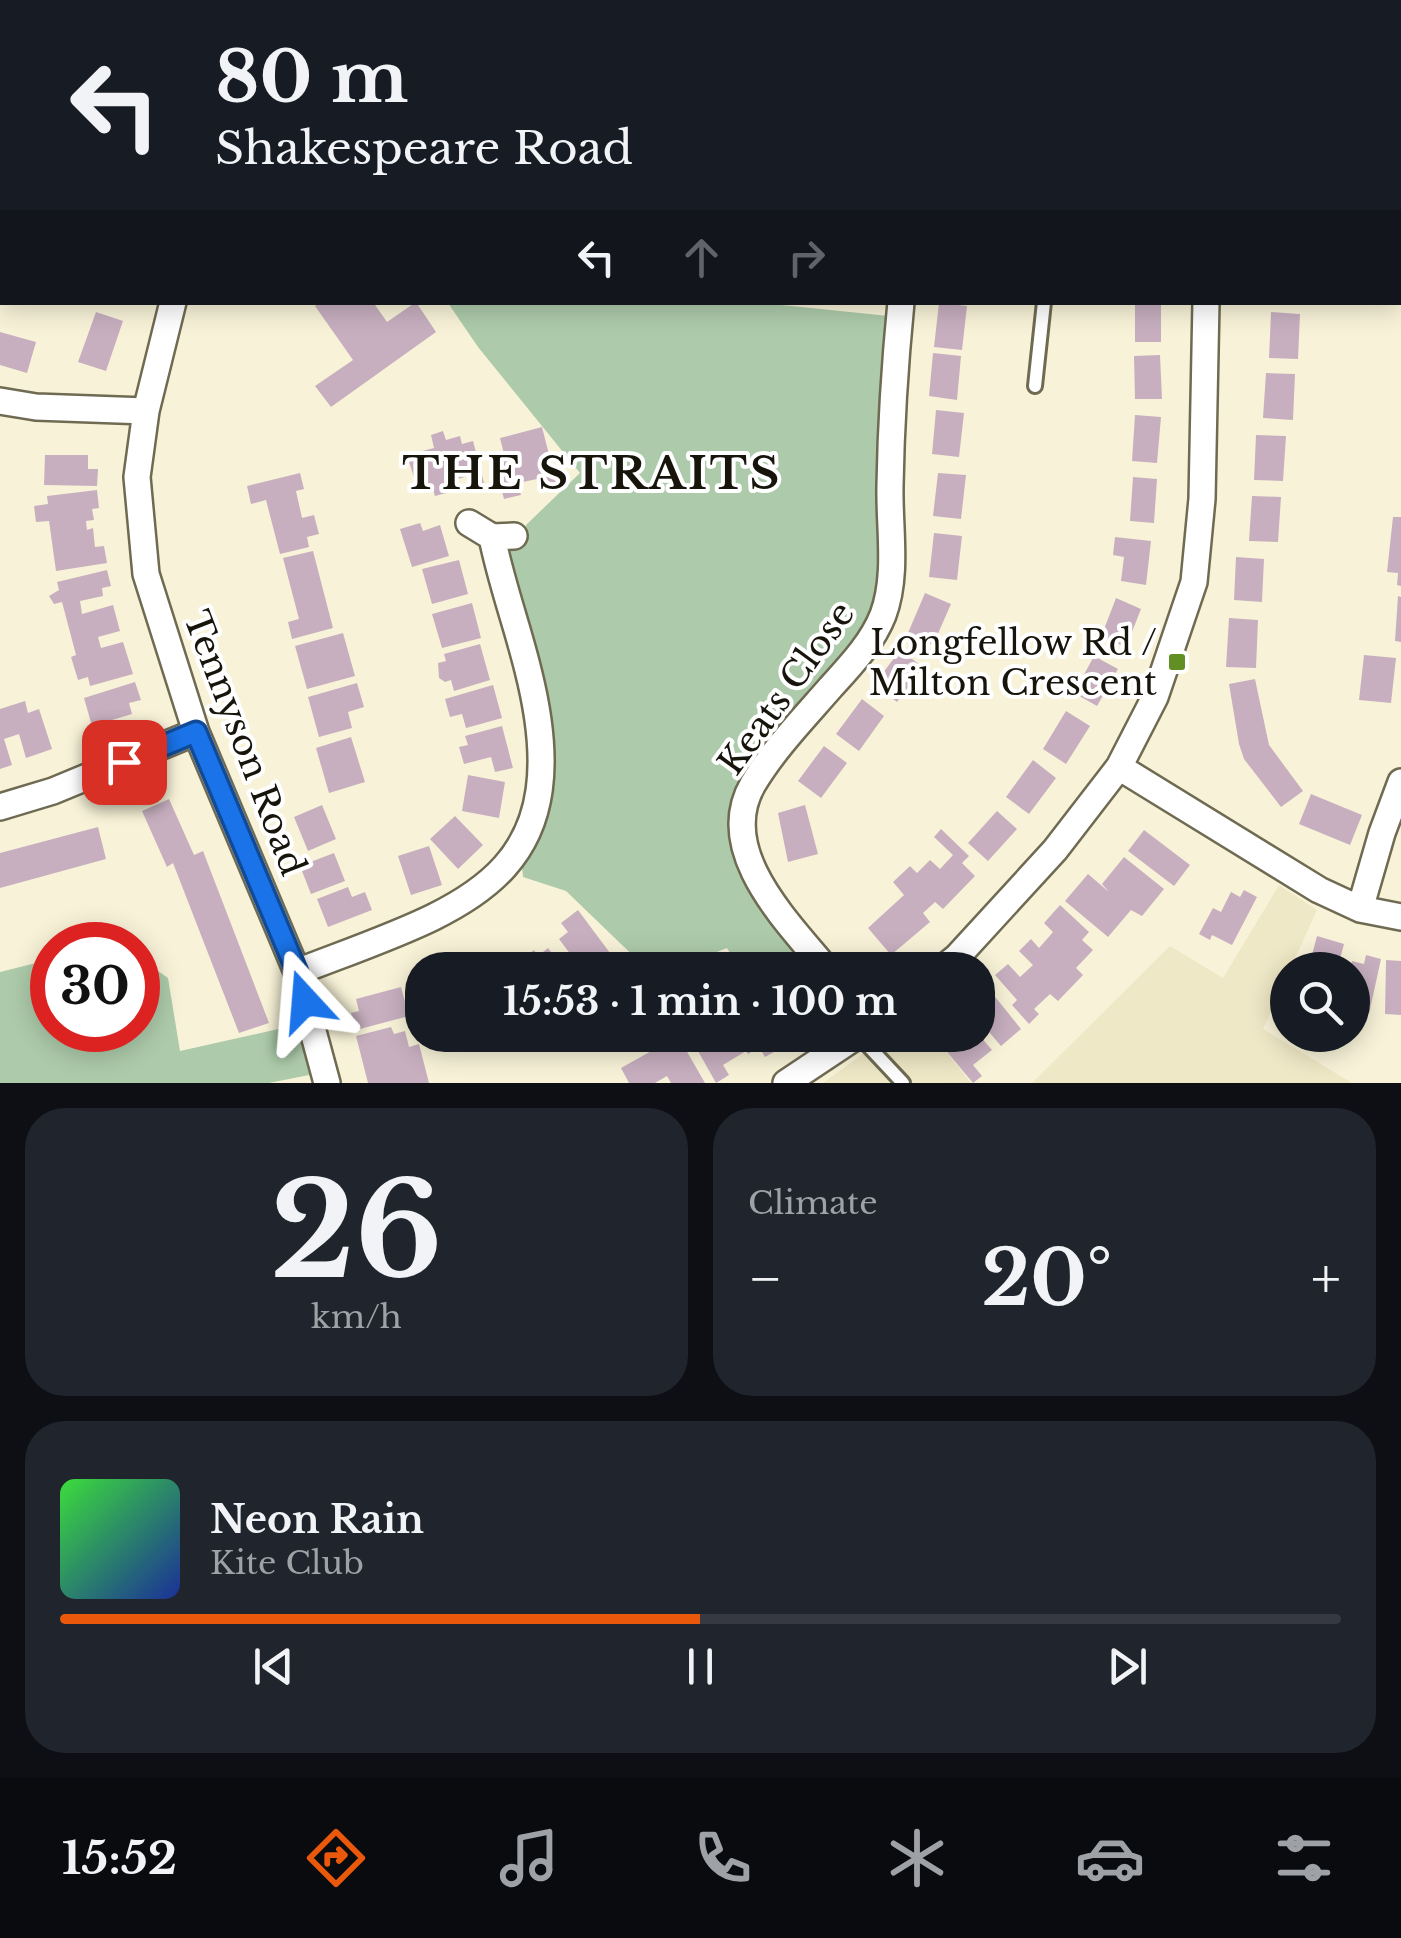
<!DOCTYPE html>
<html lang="en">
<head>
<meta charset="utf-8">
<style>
	:root { --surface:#171b24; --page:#20242c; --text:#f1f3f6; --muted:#9ea1a6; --line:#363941; --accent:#ea580c }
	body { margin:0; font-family:"Libre Baskerville",serif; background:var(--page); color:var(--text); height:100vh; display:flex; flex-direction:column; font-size:38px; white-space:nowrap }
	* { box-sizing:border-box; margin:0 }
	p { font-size:32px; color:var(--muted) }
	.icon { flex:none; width:55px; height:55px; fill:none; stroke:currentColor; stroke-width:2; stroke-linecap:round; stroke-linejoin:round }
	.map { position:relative; height:1083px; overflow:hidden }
	.sheet { display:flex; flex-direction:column; gap:25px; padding:25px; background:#0d0f14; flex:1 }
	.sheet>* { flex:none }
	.banner { position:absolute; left:0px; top:0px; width:1402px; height:305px; box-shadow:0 5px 25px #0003; background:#171b24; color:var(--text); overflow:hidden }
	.fabs { position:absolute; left:1270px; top:952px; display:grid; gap:20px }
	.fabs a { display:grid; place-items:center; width:100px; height:100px; border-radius:50%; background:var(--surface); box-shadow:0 5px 25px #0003; font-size:50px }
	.speed { position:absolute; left:30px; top:922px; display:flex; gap:20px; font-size:50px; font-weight:700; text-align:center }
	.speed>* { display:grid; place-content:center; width:130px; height:130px; border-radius:50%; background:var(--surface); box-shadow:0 5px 25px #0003; line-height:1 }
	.speed .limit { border:15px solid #d22; background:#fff; color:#111 }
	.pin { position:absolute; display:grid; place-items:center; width:85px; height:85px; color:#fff; margin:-42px; border-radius:20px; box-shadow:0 5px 15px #0006 }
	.me { position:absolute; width:110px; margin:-55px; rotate:341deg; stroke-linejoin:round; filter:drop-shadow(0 0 8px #0008) }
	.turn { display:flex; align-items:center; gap:35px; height:210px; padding:0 50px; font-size:45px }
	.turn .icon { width:130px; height:130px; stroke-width:2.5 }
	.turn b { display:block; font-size:70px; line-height:85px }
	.lanes { display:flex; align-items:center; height:95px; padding:0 50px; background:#0003; justify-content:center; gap:50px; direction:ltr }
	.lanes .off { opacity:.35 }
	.big { font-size:75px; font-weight:700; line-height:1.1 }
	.sheet .tile { flex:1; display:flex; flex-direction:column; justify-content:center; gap:15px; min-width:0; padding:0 35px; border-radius:40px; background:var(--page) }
	.sheet .dial { align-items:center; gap:0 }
	.dial b { font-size:130px; line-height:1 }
	.song { display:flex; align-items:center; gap:30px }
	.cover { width:120px; height:120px; border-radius:15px; background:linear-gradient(135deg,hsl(120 70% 55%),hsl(230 70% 35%)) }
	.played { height:10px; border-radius:5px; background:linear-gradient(90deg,var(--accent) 50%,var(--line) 50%) }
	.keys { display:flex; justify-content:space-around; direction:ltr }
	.heat { display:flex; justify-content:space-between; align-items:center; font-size:55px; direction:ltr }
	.sheet .tiles { flex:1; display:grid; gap:25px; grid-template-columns:1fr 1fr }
	.tile:last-child { grid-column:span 2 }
	.trip { position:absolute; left:405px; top:952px; width:590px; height:100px; border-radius:40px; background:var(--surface); box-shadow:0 5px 25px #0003; font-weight:700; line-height:100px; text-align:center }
	.menu { display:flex; height:160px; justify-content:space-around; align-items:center; background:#090b0e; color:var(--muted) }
	.menu .icon { width:70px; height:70px }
	.menu .on { color:var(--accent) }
	.menu b { font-size:45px; color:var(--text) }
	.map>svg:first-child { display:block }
</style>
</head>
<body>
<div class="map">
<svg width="1401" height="1083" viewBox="0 0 1401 1083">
	<rect width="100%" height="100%" fill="#f8f3d8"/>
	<path fill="#efe8c6" d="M 1279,885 L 1317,910 L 1263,1029 L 1352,1083 L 1032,1083 L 1170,946 L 1223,978 Z
		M 889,1035 L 933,1035 L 971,1083 L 823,1083 Z"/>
	<path fill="#adcbaa" d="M 752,302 L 889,316 L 884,592 L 874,618 L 735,820 L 815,970 L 740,970 L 727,948 L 671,970 L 648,970 L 566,891 L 523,877 L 522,864 L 543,830 L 554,776 L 539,669 L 505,561 L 511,548 L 520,544 L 526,525 L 580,473 L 478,347 L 448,303 Z
		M 138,957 L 168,978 L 180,1051 L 296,1025 L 314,1074 L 269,1083 L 0,1083 L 0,972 L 52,959 L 52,1030 L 138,1030 Z"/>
	<path fill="#c7afbf" d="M 320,302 L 373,302 L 387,322 L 416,302 L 436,332 L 331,407 L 315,386 L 353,360 L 315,306 Z
		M 1135,302 L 1161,302 L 1161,342 L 1135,342 Z
		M 939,303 L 967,306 L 962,350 L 934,347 Z
		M 96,312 L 123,321 L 106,371 L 78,362 Z
		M 1271,312 L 1300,314 L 1298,359 L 1269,358 Z
		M 0,332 L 36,342 L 27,373 L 0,365 Z
		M 933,353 L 961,356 L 957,400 L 929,396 Z
		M 1160,355 L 1162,399 L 1135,399 L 1134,356 Z
		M 1266,373 L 1295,374 L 1293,420 L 1263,418 Z
		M 936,410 L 964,413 L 959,457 L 932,454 Z
		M 1135,415 L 1161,417 L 1157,463 L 1132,461 Z
		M 542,427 L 557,486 L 540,491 L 537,479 L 518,483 L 521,495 L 504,499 L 493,457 L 504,454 L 500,438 Z
		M 443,431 L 446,440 L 460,436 L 462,444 L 473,441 L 484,483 L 471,487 L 468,476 L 448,482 L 450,492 L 435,496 L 432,486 L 418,491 L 407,455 L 434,448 L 431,435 Z
		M 1256,435 L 1286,436 L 1283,481 L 1254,480 Z
		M 45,455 L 88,455 L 88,469 L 98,469 L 97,486 L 44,485 Z
		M 300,473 L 304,489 L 296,491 L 302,518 L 314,515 L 319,534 L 307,537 L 309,547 L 280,554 L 266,500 L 251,504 L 247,486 Z
		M 938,473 L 966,475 L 961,519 L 933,516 Z
		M 1133,477 L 1157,479 L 1154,523 L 1130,521 Z
		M 97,490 L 99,508 L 92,509 L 94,520 L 86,521 L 87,530 L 93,528 L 95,547 L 104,546 L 107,563 L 56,571 L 49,521 L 36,522 L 34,506 L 48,504 L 47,496 Z
		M 1252,496 L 1281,497 L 1278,542 L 1249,541 Z
		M 1393,517 L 1401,517 L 1401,586 L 1397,585 L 1398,573 L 1387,572 Z
		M 420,523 L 423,531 L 440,525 L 449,556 L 412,567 L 400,529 Z
		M 934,533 L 962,536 L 957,580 L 929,577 Z
		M 1115,537 L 1151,541 L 1146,585 L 1121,581 L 1124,557 L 1113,555 Z
		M 313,551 L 333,628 L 292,639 L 288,622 L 299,619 L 283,558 Z
		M 1236,557 L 1264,559 L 1262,602 L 1234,600 Z
		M 459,560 L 468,594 L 432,604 L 422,569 Z
		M 107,570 L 111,586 L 102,588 L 103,596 L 80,601 L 82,614 L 113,605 L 120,631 L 98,637 L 101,648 L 123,642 L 133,674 L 90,686 L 88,677 L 78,680 L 71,657 L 76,655 L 62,602 L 54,604 L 49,596 L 59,590 L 57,582 Z
		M 925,593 L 951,604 L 933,645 L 908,633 Z
		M 1398,596 L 1401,597 L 1401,642 L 1395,641 Z
		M 1116,598 L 1141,609 L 1126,647 L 1101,637 Z
		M 472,603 L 481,638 L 442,648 L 432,614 Z
		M 1229,618 L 1258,620 L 1256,668 L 1226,667 Z
		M 343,633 L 355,676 L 307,689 L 295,646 Z
		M 480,644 L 490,680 L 454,691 L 451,680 L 445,682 L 439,678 L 438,663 L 446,661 L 444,654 Z
		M 900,650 L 923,667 L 897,702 L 874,685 Z
		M 1364,655 L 1396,658 L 1391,703 L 1359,700 Z
		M 1094,656 L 1118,669 L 1097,706 L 1074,693 Z
		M 1255,679 L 1269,745 L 1303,791 L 1281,807 L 1244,759 L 1239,744 L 1229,684 Z
		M 135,682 L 141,700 L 129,703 L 132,714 L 92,726 L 84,698 Z
		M 357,683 L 364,707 L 348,712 L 352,728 L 319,737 L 308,697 Z
		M 493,685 L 502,718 L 466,728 L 462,714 L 450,717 L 445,699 Z
		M 862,699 L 884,716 L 859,751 L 836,734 Z
		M 25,701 L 28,713 L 39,709 L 52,749 L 26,758 L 19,734 L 4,739 L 12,765 L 0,769 L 0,709 Z
		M 1066,711 L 1090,726 L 1066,764 L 1043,749 Z
		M 502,726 L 513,768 L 495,772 L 491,757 L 464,764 L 459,747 L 468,745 L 465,736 Z
		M 351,737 L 365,782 L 329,793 L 316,748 Z
		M 824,746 L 847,763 L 821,798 L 798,781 Z
		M 1033,760 L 1056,778 L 1029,814 L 1006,797 Z
		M 468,775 L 505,782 L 499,818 L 462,811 Z
		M 1311,794 L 1362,815 L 1350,845 L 1299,824 Z
		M 169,799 L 194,855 L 203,851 L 269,1023 L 239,1033 L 173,863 L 167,867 L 142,811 Z
		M 322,805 L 336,839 L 308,851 L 294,817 Z
		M 805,805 L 818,854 L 788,862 L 778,813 Z
		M 997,811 L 1017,829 L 988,861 L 968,843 Z
		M 455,816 L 483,845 L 458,869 L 430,839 Z
		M 98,827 L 106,859 L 0,888 L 0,853 Z
		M 941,829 L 969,856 L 962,863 L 975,876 L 943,909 L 935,902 L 923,913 L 930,922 L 891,955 L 868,928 L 904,895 L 893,882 L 910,866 L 917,873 L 930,860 L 940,869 L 953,855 L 934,837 Z
		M 1144,830 L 1190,865 L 1174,886 L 1128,851 Z
		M 429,846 L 442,885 L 411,895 L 398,856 Z
		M 334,853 L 345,881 L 311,894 L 300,866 Z
		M 1124,857 L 1164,889 L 1142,916 L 1131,910 L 1108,937 L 1065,901 L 1088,874 L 1109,892 L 1102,884 Z
		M 348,887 L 352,897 L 365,892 L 372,910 L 328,927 L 317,899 Z
		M 1244,890 L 1257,897 L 1232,945 L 1212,935 L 1210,940 L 1199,934 L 1213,908 L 1221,912 L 1231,892 L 1240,897 Z
		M 1060,905 L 1089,932 L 1082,940 L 1093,950 L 1076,968 L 1083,975 L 1058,1001 L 1050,994 L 1034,1009 L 1039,1014 L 1029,1024 L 1012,1005 L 1017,1000 L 995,975 L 1008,964 L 1020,977 L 1033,965 L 1019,951 L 1031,939 L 1039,948 L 1047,939 L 1053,932 L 1044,923 Z
		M 578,910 L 610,953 L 588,970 L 529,970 L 521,960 L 534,950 L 538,956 L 548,948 L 560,964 L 571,955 L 559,939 L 568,932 L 561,923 Z
		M 1317,936 L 1344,944 L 1337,970 L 1308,970 Z
		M 1366,955 L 1381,959 L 1369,1014 L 1352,1010 L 1352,970 L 1350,970 L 1352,961 L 1364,964 Z
		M 513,958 L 516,970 L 489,970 L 488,965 Z
		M 1386,960 L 1401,961 L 1401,1015 L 1385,1014 Z
		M 401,987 L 409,1016 L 356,1030 L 351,1013 L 359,1011 L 356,999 Z
		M 988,988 L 1021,1029 L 1001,1046 L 978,1019 L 978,997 Z
		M 391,1027 L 394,1034 L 405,1031 L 409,1047 L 419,1044 L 429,1083 L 368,1083 L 356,1036 Z
		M 689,1035 L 773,1035 L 781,1048 L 765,1057 L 759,1047 L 748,1054 L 746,1051 L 723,1065 L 729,1075 L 716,1083 Z
		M 946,1035 L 979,1035 L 992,1050 L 973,1065 L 982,1076 L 973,1083 L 938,1041 Z
		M 678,1036 L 705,1083 L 671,1083 L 667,1076 L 655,1083 L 629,1083 L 621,1068 Z"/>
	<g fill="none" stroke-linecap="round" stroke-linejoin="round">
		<defs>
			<path id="service" d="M 1035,386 L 1044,302
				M 858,1035 L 903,1083"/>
			<path id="minor" d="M 162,0 L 166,2
				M 329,2 L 331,0
				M 947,2 L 948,0
				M 1249,2 L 1250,0
				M 1400,222 L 1401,222
				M 173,302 L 146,411 L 137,477 L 146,574 L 196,732 L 297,972 L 327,1083
				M 0,401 L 36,407 L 146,411
				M 469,523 L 492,537 L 514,536
				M 1119,767 L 1319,890 L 1360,909 L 1401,917
				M 0,807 L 53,791 L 196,732
				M 1360,909 L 1382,833 L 1401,782
				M 827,970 C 788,922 714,851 753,784 C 774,749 803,719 830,688 C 850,666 872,643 883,615 C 898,575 889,527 890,486 C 891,425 895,363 901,302
				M 941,970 L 957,957 L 1055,850 L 1119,767 L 1155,697 L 1194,582 L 1202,499 L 1206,302
				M 297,972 C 462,908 582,883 528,670 C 517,625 501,582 492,537
				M 786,1083 L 858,1035"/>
		</defs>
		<use href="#service" stroke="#6f6a52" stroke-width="18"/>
		<use href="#minor" stroke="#6f6a52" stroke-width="30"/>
		<use href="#service" stroke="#fff" stroke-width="12"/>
		<use href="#minor" stroke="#fff" stroke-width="25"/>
	</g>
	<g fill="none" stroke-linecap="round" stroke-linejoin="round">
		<defs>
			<path id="route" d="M 124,762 L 196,732 L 297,972 L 305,1001"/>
		</defs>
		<use href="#route" stroke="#114b97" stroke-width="25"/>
		<use href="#route" stroke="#1a73e8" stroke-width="18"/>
	</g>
	<rect fill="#618f23" stroke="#fff" stroke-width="4" x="1167" y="652" width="20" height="20" rx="5"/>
	<g text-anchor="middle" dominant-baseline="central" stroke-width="8" stroke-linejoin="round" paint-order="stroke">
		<g font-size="35" fill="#16140b" stroke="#fff" text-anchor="end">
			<text x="1157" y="642">Longfellow Rd /<tspan x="1157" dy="40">Milton Crescent</tspan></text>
		</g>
		<g font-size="35" fill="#16140b" stroke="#fff">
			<text transform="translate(786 688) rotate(-54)">Keats Close</text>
			<text transform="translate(245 743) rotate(69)">Tennyson Road</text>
		</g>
		<g font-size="45" font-weight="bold" letter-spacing="2.5" fill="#16140b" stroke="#fff">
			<text x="592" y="473">THE STRAITS</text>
		</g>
	</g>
</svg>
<div class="fabs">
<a><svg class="icon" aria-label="search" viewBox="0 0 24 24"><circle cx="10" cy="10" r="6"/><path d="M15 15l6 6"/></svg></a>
</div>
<div class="speed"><div class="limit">30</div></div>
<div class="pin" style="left:124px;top:762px;background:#d93025"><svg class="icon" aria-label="arrive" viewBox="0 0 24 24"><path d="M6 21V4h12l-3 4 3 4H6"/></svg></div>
<svg class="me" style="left:305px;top:1001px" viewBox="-20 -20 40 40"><path d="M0-17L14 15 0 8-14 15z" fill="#1a73e8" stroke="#fff" stroke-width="4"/></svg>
<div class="trip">15:53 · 1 min · 100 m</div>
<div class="banner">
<div class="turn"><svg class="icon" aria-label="left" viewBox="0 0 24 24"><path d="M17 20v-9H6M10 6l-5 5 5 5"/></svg><div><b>80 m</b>Shakespeare Road</div></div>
<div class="lanes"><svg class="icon" aria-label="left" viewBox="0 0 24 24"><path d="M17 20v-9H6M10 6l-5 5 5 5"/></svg><svg class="icon off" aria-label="ahead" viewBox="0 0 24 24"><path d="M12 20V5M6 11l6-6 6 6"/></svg><svg class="icon off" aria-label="right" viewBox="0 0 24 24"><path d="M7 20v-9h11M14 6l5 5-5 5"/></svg></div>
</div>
</div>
<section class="sheet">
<div class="tiles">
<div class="tile dial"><b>26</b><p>km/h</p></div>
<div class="tile"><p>Climate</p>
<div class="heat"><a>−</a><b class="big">20°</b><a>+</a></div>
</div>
<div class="tile">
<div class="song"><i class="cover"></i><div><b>Neon Rain</b><p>Kite Club</p></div></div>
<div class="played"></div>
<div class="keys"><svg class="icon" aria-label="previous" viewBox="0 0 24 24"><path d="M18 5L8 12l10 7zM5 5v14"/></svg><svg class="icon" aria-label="pause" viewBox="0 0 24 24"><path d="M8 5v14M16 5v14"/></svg><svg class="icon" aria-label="next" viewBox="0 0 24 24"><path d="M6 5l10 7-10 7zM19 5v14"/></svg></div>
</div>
</div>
</section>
<nav class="menu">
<b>15:52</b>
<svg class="icon on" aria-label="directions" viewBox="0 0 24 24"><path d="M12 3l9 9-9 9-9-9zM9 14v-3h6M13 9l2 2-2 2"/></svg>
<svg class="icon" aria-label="music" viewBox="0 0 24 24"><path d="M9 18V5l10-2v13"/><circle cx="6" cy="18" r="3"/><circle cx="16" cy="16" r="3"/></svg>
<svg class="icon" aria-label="phone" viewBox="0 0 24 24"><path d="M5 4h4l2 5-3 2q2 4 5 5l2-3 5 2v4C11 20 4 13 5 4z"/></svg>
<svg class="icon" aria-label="climate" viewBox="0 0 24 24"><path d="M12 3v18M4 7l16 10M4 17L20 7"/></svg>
<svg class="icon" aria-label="car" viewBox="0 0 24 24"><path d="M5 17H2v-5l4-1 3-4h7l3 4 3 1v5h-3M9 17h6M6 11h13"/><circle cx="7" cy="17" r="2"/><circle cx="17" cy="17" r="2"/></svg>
<svg class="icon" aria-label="filters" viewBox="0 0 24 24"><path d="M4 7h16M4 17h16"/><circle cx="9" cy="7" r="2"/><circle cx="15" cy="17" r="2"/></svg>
</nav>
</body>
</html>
